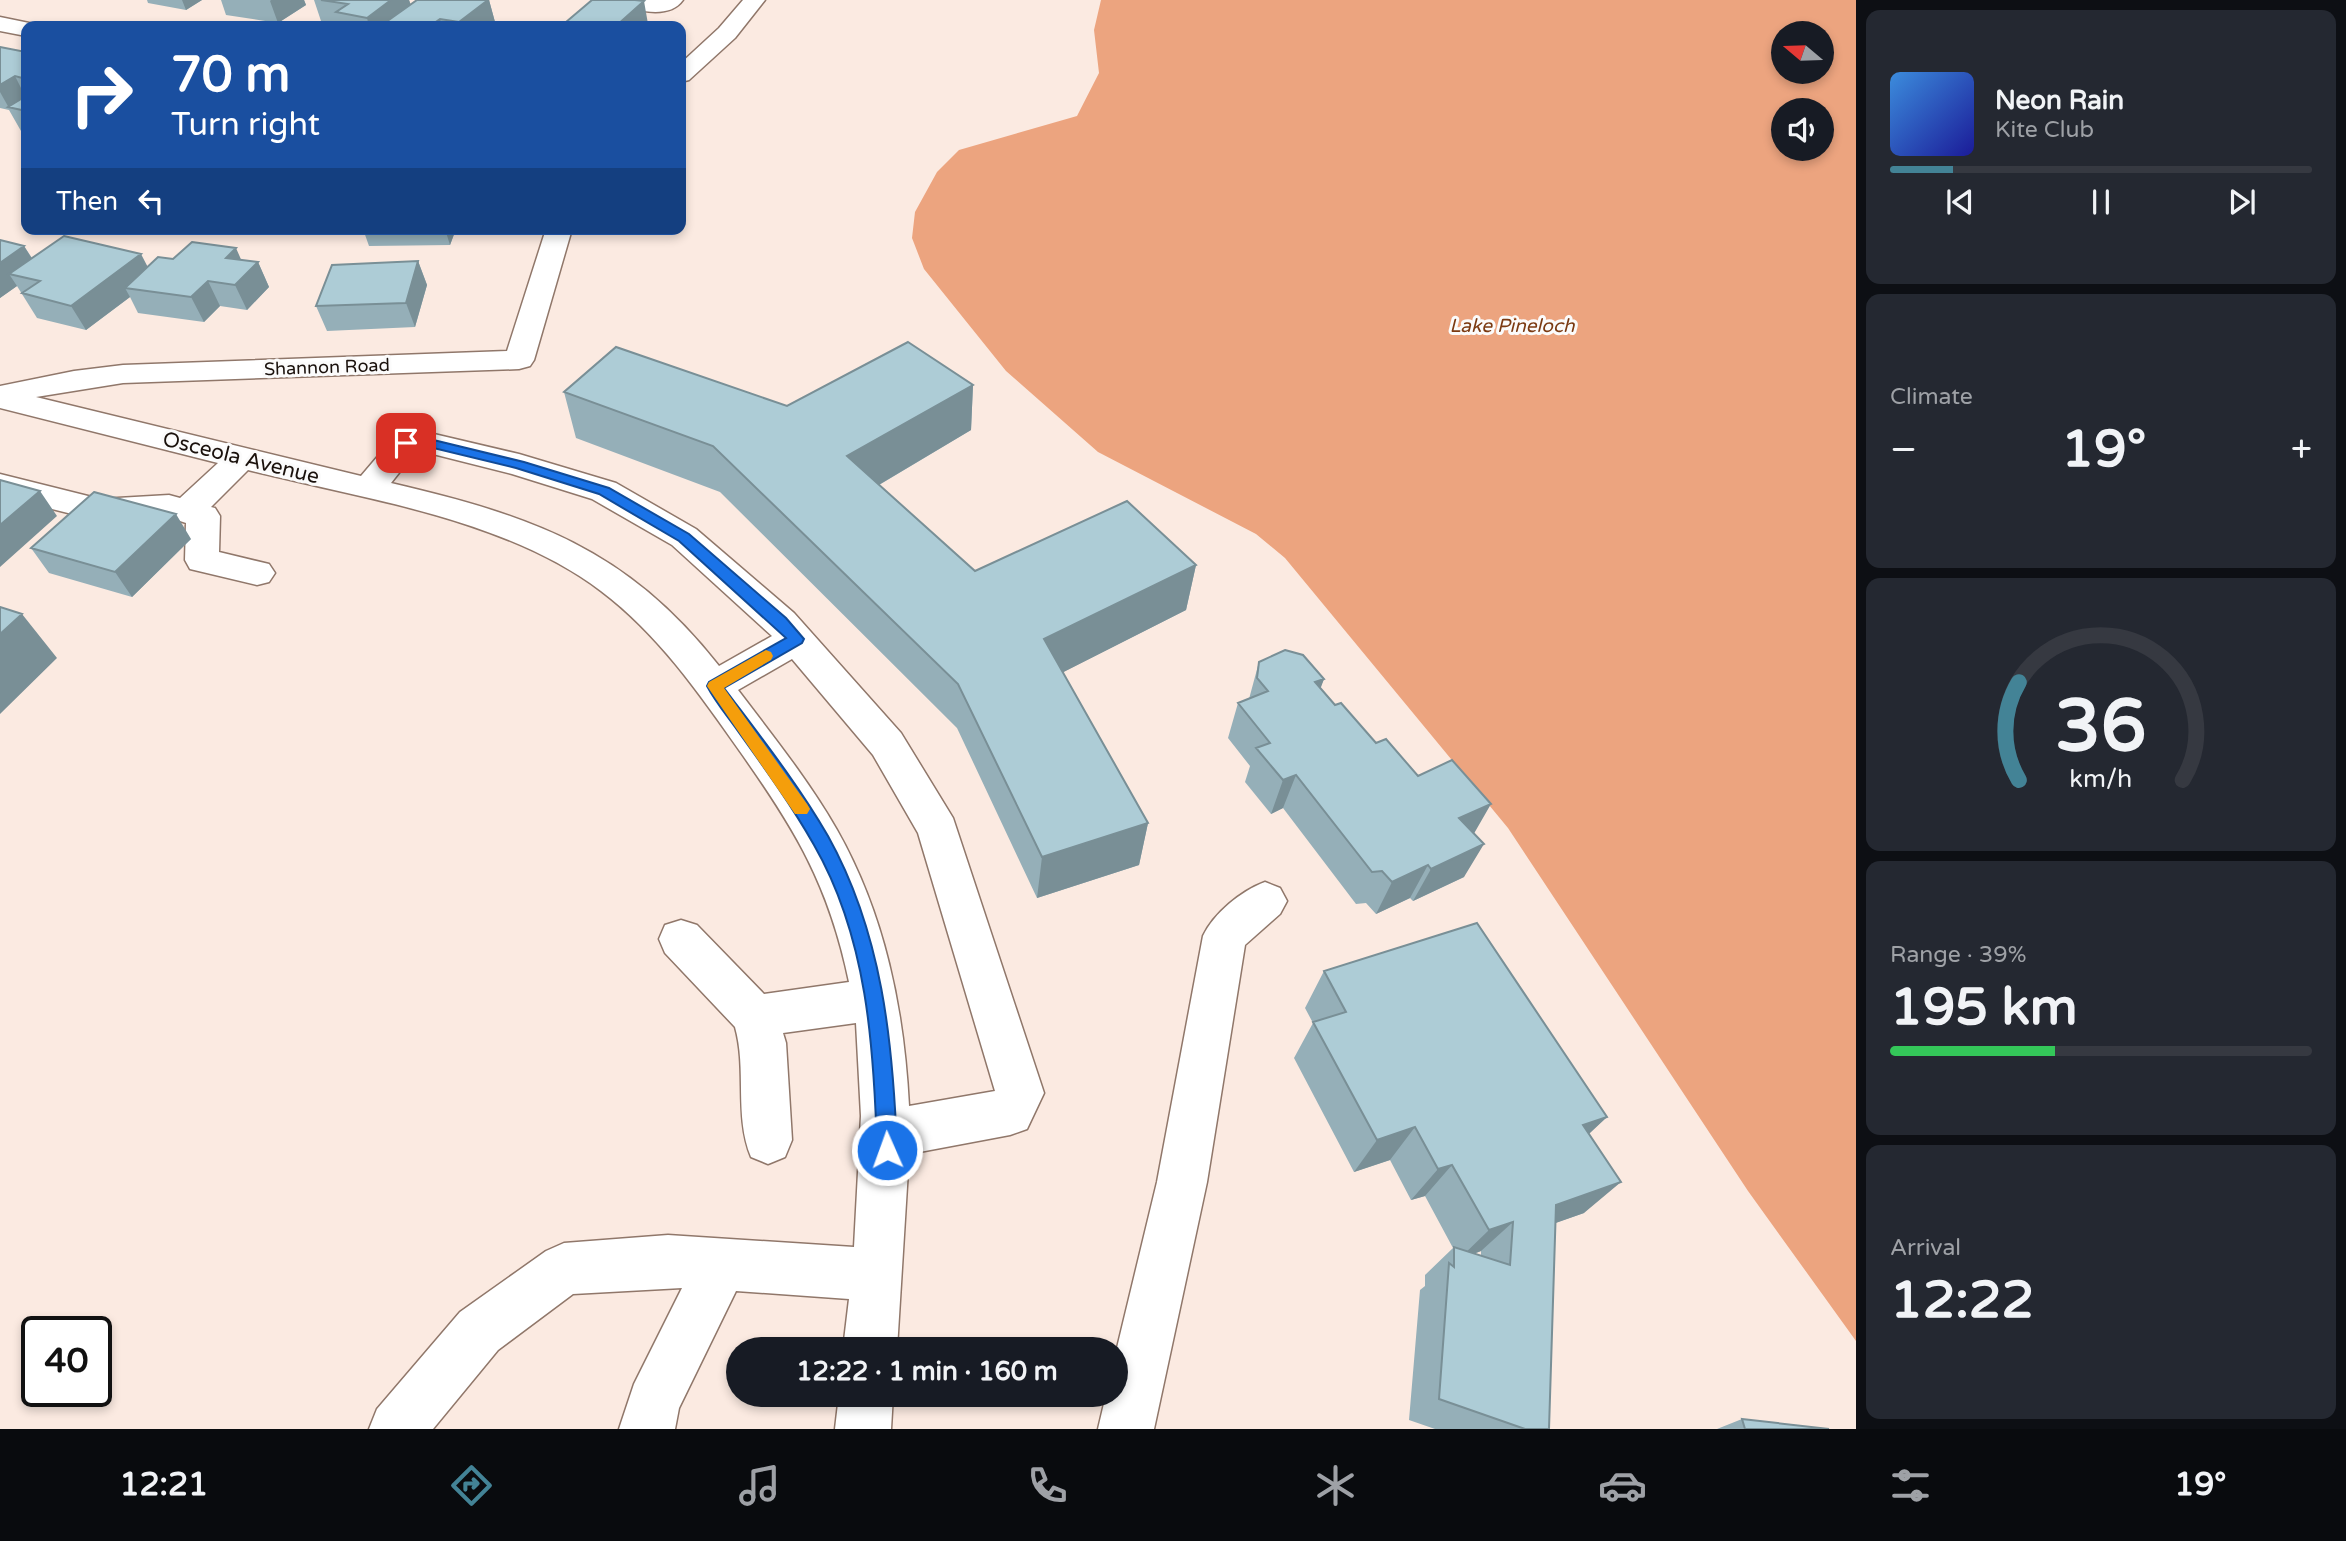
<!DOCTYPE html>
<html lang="en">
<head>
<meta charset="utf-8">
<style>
	:root { --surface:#171b24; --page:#242831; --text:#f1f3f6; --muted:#9ea1a6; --line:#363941; --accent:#438396 }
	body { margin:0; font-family:"Varela Round",sans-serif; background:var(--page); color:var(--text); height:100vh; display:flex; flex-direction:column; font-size:26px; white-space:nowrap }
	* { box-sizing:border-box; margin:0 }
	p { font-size:23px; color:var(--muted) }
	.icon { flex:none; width:38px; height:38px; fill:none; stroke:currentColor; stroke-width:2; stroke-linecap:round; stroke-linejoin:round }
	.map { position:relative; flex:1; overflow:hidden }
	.drawer { display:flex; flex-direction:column; gap:10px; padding:10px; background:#0d0f14; width:490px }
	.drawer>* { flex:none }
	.top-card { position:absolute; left:21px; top:21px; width:665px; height:214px; border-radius:14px; box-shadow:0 4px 10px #0003; background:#1a4fa0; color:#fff; overflow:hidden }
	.needle { width:46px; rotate:289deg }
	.fabs { position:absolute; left:1771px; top:21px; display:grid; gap:14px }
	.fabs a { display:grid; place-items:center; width:63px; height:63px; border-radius:50%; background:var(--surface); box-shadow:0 4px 10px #0003; font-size:35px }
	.speed { position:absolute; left:21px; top:1316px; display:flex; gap:14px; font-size:35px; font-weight:700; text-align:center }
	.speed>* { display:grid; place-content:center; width:91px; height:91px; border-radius:50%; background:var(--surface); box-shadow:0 4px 10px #0003; line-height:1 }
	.speed .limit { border:4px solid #111; border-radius:10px; background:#fff; color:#111 }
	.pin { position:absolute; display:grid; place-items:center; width:60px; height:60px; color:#fff; margin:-30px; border-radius:14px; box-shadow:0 4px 10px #0006 }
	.me { position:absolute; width:77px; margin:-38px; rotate:358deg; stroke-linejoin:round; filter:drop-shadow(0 0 5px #0008) }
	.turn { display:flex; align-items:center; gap:24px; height:147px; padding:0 35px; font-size:32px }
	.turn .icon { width:91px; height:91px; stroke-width:2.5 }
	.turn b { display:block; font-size:49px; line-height:60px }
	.then { display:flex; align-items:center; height:66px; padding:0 35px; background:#0003; gap:14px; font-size:26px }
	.big { font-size:52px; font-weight:800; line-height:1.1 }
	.drawer .widget { flex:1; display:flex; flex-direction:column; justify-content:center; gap:10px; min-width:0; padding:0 24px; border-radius:14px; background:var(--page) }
	.drawer .dial { align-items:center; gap:0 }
	.dial svg { height:182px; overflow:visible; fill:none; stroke:var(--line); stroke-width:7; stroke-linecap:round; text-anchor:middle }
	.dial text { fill:var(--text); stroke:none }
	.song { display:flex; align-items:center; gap:21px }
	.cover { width:84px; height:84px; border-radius:10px; background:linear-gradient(135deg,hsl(210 70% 55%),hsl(240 70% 35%)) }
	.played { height:7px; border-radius:4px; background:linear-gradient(90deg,var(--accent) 15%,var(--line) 15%) }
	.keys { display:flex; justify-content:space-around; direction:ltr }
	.heat { display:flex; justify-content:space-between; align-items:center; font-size:38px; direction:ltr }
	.charge { height:10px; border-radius:5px; background:linear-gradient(90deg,#34c759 39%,var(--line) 0) }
	.trip { position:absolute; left:726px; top:1337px; width:402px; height:70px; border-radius:35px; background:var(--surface); box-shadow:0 4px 10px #0003; font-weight:800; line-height:70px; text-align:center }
	.tab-bar { display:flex; height:112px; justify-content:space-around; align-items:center; background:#090b0e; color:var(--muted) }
	.tab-bar .icon { width:49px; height:49px }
	.tab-bar .selected { color:var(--accent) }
	.tab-bar b { font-size:32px; color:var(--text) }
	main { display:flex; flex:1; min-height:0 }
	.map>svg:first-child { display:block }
</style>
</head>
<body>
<main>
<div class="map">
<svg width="1856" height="1429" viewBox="0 0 1856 1429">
	<rect width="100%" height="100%" fill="#fbeae1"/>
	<path fill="#eca47f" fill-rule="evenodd" d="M 1101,0 L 1856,0 L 1856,1341 L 1748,1191 L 1508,828 L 1285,558 L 1256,534 L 1098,452 L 1006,371 L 924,269 L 912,238 L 915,212 L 937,172 L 959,150 L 1077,116 L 1099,73 L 1094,30 ZM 1783,33 L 1822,33 L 1822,72 L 1783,72 ZM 1783,110 L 1822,110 L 1822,149 L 1783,149 Z"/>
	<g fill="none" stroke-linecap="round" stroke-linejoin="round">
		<defs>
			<path id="minor" d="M 613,0 L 683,0 C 669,20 637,10 616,5 Z
				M 743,0 L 765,0 L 735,38 L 689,80 L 681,82 L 681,63 L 719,28 Z
				M 0,17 L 34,24 L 35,26 L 26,26 L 26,36 L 0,31 Z
				M 546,229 L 572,229 L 534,360 L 530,366 L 519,369 L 123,383 L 36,397 L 361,476 L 395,436 L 417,430 L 519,454 L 616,483 L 696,529 L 794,613 L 901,733 L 953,818 L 1044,1093 L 1027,1129 L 1010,1135 L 909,1154 L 897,1349 L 843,1349 L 849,1299 L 736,1291 L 679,1408 L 675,1429 L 619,1429 L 634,1384 L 682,1288 L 573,1294 L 498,1350 L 433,1429 L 369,1429 L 377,1409 L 460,1312 L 546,1251 L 564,1243 L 668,1235 L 854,1247 L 861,1116 L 856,1023 L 783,1033 L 786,1043 L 792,1140 L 785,1157 L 768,1164 L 751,1157 C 734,1116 747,1069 735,1027 L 665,953 L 659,939 L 665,925 L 681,920 L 697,925 L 764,994 L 849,982 C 829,885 795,829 739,750 C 699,693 658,634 601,591 C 505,518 363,499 248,470 L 211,507 L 215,508 L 220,516 L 219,552 L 269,564 L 275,573 L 269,582 L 257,585 L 190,569 L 185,560 L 186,523 L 168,517 L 100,521 L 0,496 L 0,474 L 100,499 L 169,495 L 180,498 L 218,463 L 0,408 L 0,386 L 74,371 L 123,365 L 507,351 ZM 417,450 L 512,474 L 592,499 L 672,545 L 772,636 L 719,666 C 626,548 532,516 391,483 ZM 792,659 L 873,755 L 918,833 L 995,1091 L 909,1106 C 904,1009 885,915 837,830 C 809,781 773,736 738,690 Z
				M 1265,882 L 1280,888 L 1287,901 L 1280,914 L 1245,945 L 1207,1182 L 1154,1429 L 1098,1429 L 1106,1395 L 1116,1395 L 1116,1352 L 1157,1182 L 1203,936 C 1214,913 1241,891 1265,882 Z
				M 839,1395 L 893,1395 L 891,1429 L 835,1429 Z"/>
		</defs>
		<use href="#minor" stroke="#90776a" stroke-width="3"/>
		<use href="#minor" fill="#fff" fill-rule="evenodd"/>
	</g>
	<path fill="#95afb8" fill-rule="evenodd" d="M 147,0 L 202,0 L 186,10 L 148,3 Z
		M 221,0 L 304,0 L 306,5 L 278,23 L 226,15 Z
		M 314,0 L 409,0 L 411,5 L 417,0 L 489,0 L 495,22 L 489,26 L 341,26 L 340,24 L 321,21 Z
		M 566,22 L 648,24 L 645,26 L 567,26 Z
		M 0,47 L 26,52 L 26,132 L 21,131 L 9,110 L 0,108 Z
		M 363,229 L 456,229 L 450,245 L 369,246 Z
		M 0,240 L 24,246 L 32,258 L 147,267 L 173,259 L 241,260 L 258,262 L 269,287 L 247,310 L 220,306 L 204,322 L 138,313 L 130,297 L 86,330 L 37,318 L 17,286 L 0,298 Z
		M 418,261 L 427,285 L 415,327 L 327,331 L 316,306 Z
		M 973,385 L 971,430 L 879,485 L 975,571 L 1196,565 L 1186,610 L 1063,672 L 1148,823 L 1139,865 L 1037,898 L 957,728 L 720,492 L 576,438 L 564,392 L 787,406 Z
		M 191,539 L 132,597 L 49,573 L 31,548 Z
		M 1259,662 L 1324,679 L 1320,688 L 1335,705 L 1376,743 L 1418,776 L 1474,834 L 1464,877 L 1413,901 L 1410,898 L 1376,914 L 1366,903 L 1356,904 L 1283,808 L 1271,814 L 1245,782 L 1250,766 L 1228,738 L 1238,703 L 1249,699 Z
		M 1324,971 L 1607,1117 L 1589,1133 L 1584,1213 L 1555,1223 L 1549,1429 L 1435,1429 L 1409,1420 L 1420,1290 L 1425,1286 L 1425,1275 L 1453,1248 L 1425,1196 L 1411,1200 L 1390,1160 L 1354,1172 L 1294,1058 L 1313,1023 L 1305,1008 ZM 1481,1251 L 1481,1256 L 1474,1254 Z
		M 1742,1419 L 1829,1429 L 1717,1429 Z"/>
	<path fill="#798f96" d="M 182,0 L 202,0 L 186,10 Z
		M 271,0 L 304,0 L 306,5 L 278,23 L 270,1 Z
		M 391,0 L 409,0 L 413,12 L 386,22 L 387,26 L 369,26 L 367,18 Z
		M 488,0 L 489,0 L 495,22 L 489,26 L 460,26 L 459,22 Z
		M 644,1 L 648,24 L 645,26 L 616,26 Z
		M 440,19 L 442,26 L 430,26 Z
		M 15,76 L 26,98 L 9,108 L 0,92 L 0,85 Z
		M 445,229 L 456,229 L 450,245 Z
		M 24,246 L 39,270 L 9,274 L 17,286 L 0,298 L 0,263 Z
		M 236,248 L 247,273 L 226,258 Z
		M 141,254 L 154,279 L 125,288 L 130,297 L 86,330 L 71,306 Z
		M 418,261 L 427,285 L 415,327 L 406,303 Z
		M 258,262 L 269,287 L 247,310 L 235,285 Z
		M 208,281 L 220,306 L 204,322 L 191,297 Z
		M 973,385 L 971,430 L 850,502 L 847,456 Z
		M 40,491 L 57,516 L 0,567 L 0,525 Z
		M 176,514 L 191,539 L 132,597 L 115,572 Z
		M 1196,565 L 1186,610 L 1040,684 L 1044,639 Z
		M 22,614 L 57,658 L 0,714 L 0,634 Z
		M 1324,679 L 1311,714 L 1315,682 Z
		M 1296,775 L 1283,808 L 1271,814 L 1283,780 Z
		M 1491,804 L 1472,837 L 1459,818 Z
		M 1148,823 L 1139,865 L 1037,898 L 1042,857 Z
		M 1484,844 L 1464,877 L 1413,901 L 1431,869 Z
		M 1428,865 L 1410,898 L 1376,914 L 1392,882 Z
		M 1607,1117 L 1572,1150 L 1583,1125 Z
		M 1415,1127 L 1390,1160 L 1354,1172 L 1377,1140 Z
		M 1452,1165 L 1425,1196 L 1411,1200 L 1438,1169 Z
		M 1621,1182 L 1584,1213 L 1522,1235 L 1556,1205 Z
		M 1513,1222 L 1481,1251 L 1459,1259 L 1489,1230 Z"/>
	<path fill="#adccd6" stroke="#798f96" stroke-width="2" d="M 321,0 L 391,0 L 367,18 L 336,12 L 348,4 Z
		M 417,0 L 488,0 L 459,22 L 440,19 L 430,26 L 411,26 L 386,22 Z
		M 592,0 L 635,0 L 644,1 L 616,26 L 595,26 L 566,22 Z
		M 0,47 L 26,52 L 26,79 L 15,76 L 0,85 Z
		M 26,96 L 26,111 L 8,107 Z
		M 64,236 L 141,254 L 71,306 L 22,293 L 40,281 L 9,274 Z
		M 0,240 L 24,246 L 0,263 Z
		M 192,242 L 236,248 L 226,258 L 258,262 L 235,285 L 208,281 L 191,297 L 125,288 L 158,257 L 173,259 Z
		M 418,261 L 406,303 L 316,306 L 332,265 Z
		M 908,342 L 973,385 L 847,456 L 975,571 L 1127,501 L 1196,565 L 1044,639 L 1148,823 L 1042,857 L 958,684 L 713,446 L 564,392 L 616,347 L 787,406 Z
		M 0,480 L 40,491 L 0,525 Z
		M 94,492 L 176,514 L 115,572 L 31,548 Z
		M 0,607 L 22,614 L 0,634 Z
		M 1285,650 L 1303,655 L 1324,679 L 1315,682 L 1335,705 L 1341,703 L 1376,743 L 1386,739 L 1418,776 L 1452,760 L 1491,804 L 1459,818 L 1484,844 L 1431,869 L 1428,865 L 1392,882 L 1382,871 L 1372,872 L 1296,775 L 1283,780 L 1256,748 L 1270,743 L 1238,703 L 1268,691 L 1257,678 L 1259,662 Z
		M 1477,923 L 1607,1117 L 1583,1125 L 1621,1182 L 1556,1205 L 1549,1429 L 1525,1429 L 1439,1399 L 1449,1263 L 1454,1267 L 1454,1247 L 1510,1265 L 1513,1222 L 1489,1230 L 1452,1165 L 1438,1169 L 1415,1127 L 1377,1140 L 1313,1022 L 1346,1012 L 1324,971 Z
		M 1742,1419 L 1829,1429 L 1745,1429 Z"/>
	<path fill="#1a73e8" stroke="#114b97" stroke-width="2" d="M 417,436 L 524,462 L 609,488 L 689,534 L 786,618 L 804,639 L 802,643 L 724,688 C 760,736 798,784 828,836 C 882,933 893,1041 897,1150 L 894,1157 L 887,1160 L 880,1157 L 877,1150 C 874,1046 867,937 814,845 C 792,806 766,770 740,734 C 729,718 716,703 707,686 L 709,682 L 786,638 L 679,541 L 599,494 L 516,468 L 417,444 L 406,447 L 400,443 Z"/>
	<path fill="#f59e0b" d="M 766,650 L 771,652 L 773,656 L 771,660 L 724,688 L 807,804 L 810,809 L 807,814 L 795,814 L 707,686 L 709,682 Z"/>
	<g text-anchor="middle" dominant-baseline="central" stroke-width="6" stroke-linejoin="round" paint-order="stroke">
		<g font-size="18" fill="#1a110c" stroke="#fbfbfb">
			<text transform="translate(327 367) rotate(-2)">Shannon Road</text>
		</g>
		<g font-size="19" font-style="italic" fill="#7b3a12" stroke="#fbfbfb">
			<text x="1512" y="326">Lake Pineloch</text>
		</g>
		<g font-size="21" fill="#1a110c" stroke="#fbfbfb">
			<text transform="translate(241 458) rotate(14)">Osceola Avenue</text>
		</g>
	</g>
</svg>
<div class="fabs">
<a><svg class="needle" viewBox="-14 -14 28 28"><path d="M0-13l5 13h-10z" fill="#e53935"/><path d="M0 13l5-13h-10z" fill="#9ea1a6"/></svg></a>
<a><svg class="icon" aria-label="sound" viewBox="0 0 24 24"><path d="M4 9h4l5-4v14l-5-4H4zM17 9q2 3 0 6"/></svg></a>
</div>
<div class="speed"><div class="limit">40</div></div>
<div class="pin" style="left:406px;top:443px;background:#d93025"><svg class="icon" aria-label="arrive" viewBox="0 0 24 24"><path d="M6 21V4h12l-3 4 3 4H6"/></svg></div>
<svg class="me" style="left:887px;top:1150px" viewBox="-20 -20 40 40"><circle r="17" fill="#1a73e8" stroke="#fff" stroke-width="3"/><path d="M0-11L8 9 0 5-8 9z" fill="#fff"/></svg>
<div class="trip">12:22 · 1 min · 160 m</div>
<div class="top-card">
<div class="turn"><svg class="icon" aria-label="right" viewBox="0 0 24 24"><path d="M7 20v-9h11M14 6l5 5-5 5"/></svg><div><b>70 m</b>Turn right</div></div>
<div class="then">Then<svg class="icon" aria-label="left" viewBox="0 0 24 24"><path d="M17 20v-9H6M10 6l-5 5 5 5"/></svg></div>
</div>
</div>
<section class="drawer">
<div class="widget">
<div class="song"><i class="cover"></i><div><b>Neon Rain</b><p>Kite Club</p></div></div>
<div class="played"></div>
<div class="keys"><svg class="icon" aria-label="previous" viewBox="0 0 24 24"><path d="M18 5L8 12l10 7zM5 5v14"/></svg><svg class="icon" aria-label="pause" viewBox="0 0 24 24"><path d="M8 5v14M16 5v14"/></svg><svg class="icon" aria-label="next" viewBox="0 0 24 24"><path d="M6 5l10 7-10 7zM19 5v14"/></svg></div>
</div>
<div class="widget"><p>Climate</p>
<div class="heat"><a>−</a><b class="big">19°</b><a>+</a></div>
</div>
<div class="widget dial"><svg viewBox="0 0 100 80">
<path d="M14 69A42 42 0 1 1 86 69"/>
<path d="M14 69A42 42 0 0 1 14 26" stroke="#438396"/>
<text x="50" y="56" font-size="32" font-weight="700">36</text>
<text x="50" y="72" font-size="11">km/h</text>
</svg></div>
<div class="widget"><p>Range · 39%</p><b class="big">195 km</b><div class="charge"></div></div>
<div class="widget"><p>Arrival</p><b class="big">12:22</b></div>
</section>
</main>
<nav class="tab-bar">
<b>12:21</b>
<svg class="icon selected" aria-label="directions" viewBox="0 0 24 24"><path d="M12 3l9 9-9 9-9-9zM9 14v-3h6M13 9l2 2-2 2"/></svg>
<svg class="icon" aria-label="music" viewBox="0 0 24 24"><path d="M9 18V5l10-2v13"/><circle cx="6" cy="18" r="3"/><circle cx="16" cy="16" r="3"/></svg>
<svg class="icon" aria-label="phone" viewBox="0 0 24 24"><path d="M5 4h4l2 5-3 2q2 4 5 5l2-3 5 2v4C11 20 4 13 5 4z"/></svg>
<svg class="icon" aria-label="climate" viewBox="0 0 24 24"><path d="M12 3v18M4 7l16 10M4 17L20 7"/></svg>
<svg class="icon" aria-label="car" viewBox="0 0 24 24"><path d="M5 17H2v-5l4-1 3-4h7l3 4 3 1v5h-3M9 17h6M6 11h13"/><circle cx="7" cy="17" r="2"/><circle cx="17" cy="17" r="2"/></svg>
<svg class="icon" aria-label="filters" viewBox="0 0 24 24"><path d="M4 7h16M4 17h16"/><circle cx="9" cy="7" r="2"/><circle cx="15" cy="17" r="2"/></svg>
<b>19°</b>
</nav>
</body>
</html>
